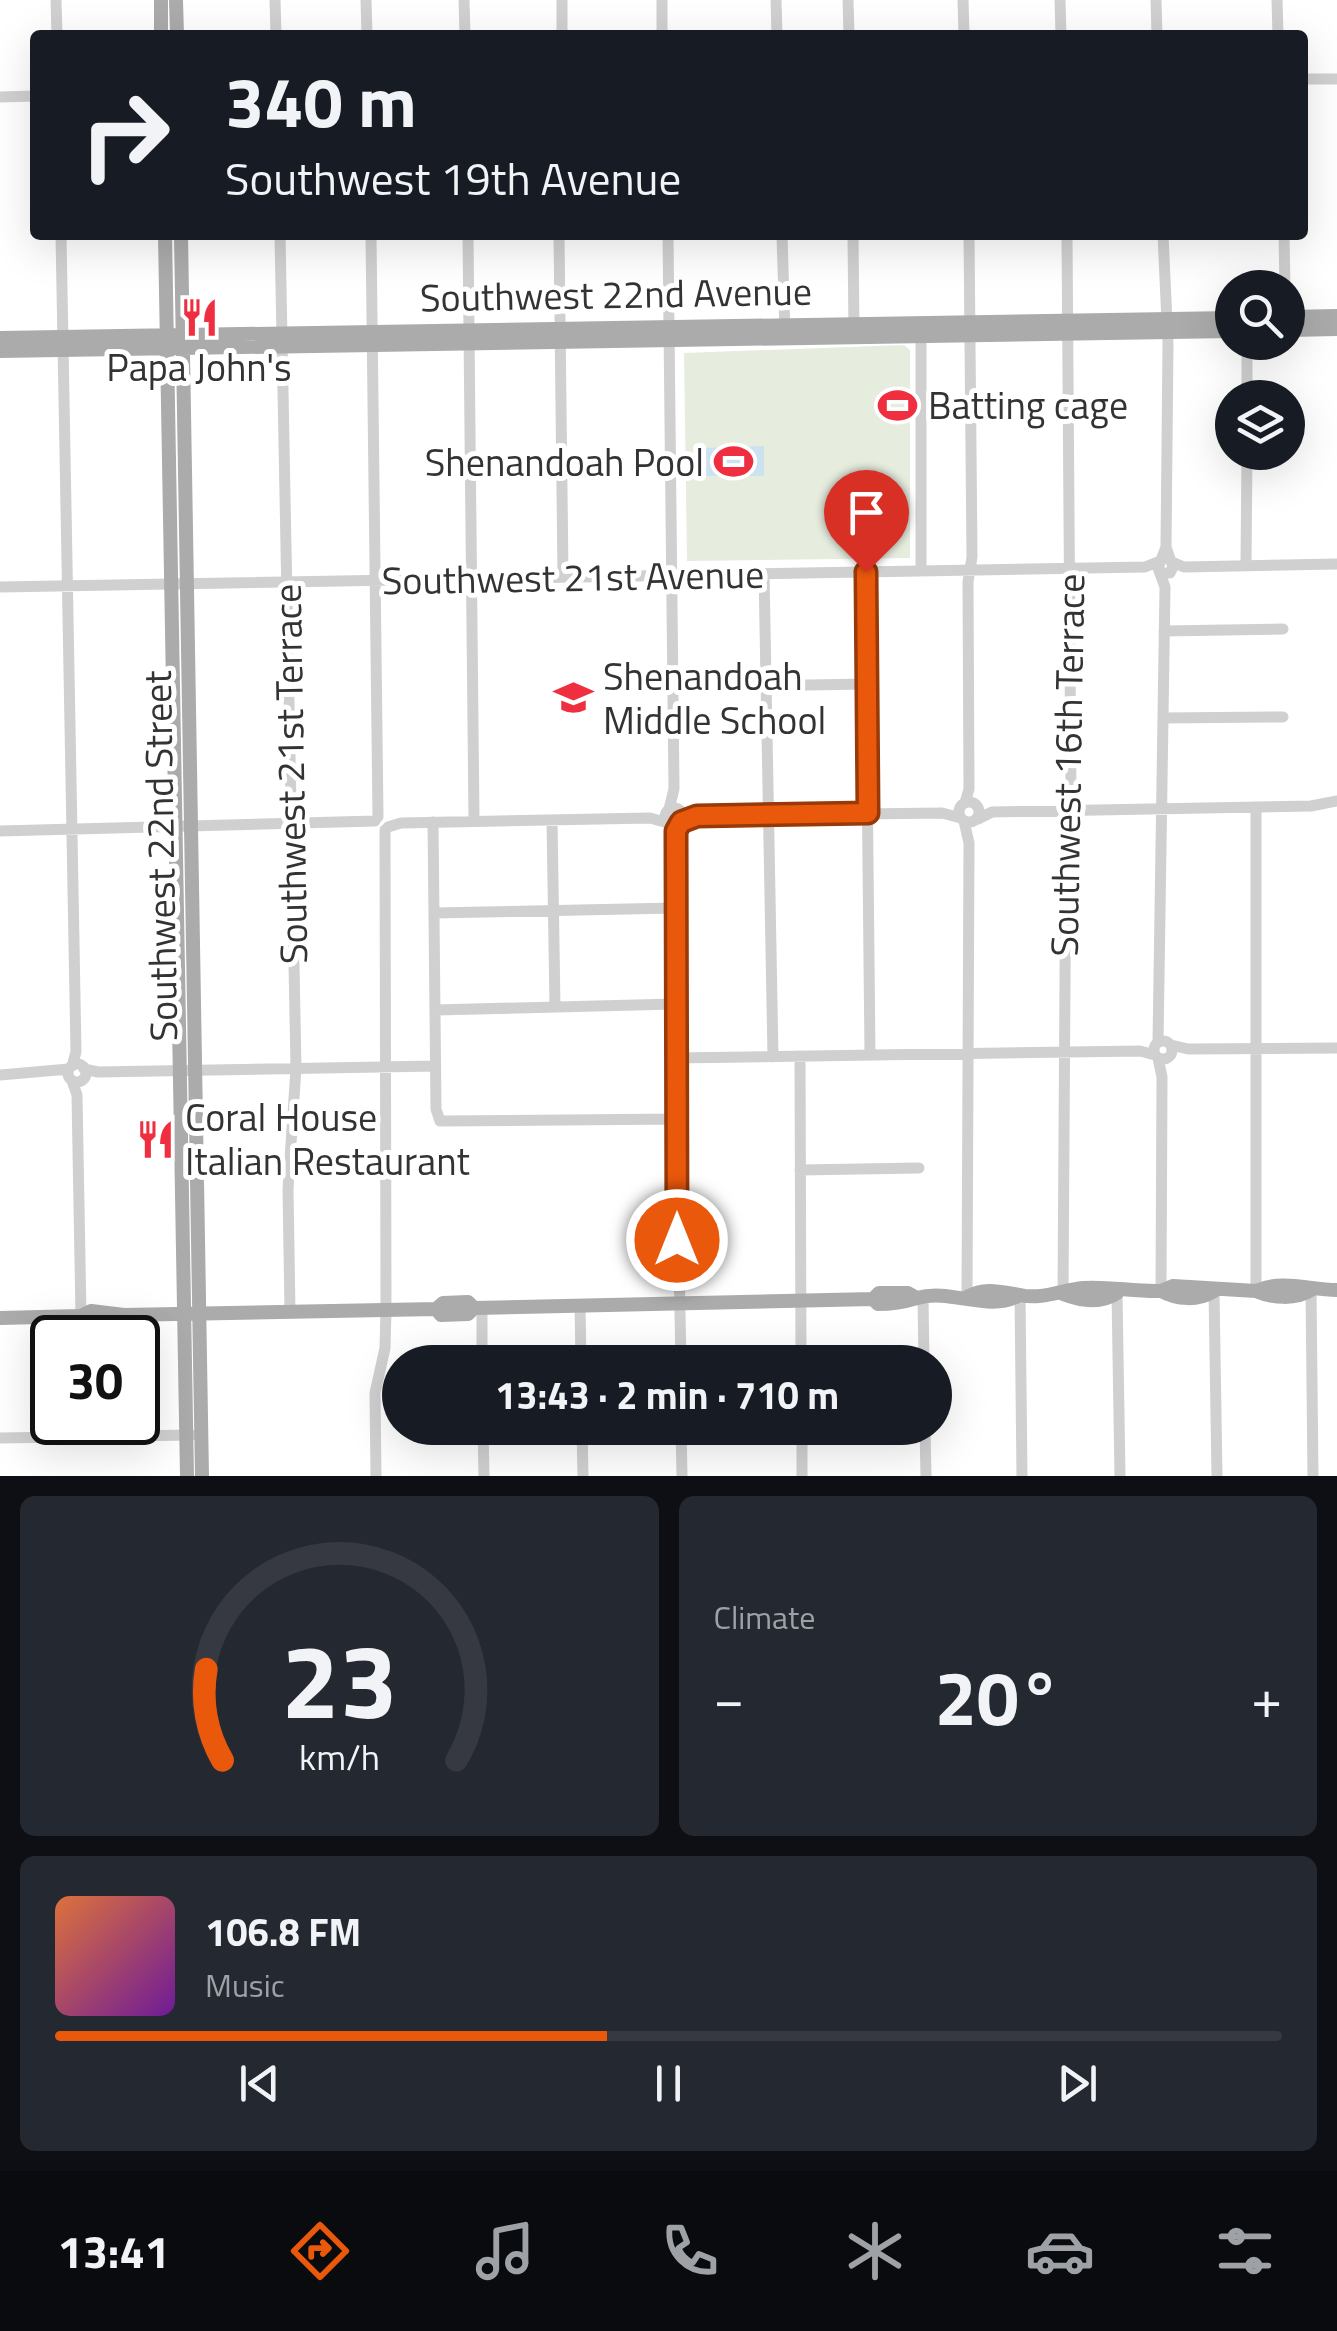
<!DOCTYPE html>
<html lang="en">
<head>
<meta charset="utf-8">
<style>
	:root { --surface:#171b24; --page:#242831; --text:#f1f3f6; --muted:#9ea1a6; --line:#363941; --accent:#ea580c }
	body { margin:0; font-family:"Titillium Web",sans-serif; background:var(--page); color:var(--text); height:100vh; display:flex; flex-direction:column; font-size:38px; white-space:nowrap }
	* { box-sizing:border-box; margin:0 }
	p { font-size:32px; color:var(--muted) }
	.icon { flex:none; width:55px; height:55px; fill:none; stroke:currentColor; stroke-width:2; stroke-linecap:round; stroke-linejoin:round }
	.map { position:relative; height:1476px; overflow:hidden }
	.panel { display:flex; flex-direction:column; gap:20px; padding:20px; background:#0d0f14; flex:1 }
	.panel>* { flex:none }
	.banner { position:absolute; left:30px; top:30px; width:1278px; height:210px; border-radius:10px; box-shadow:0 10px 40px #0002; background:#171b24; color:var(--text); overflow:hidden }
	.buttons { position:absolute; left:1215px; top:270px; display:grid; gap:20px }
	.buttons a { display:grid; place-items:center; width:90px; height:90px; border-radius:50%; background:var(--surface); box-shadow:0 10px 40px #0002; font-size:50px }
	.speed { position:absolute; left:30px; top:1315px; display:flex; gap:20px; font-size:50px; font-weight:700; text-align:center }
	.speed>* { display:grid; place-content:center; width:130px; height:130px; border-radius:50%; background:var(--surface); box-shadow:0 10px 40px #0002; line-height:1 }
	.speed .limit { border:5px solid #111; border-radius:15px; background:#fff; color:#111 }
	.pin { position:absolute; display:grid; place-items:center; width:85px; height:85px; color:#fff; margin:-102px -42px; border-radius:50% 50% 50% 0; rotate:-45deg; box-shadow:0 0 10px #0007 }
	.pin .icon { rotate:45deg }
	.me { position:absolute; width:110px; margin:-55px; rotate:0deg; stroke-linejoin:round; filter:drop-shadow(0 0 8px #0008) }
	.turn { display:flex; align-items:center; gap:35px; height:210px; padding:0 30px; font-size:45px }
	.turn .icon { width:130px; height:130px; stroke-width:2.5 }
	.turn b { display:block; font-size:70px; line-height:85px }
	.big { font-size:75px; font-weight:700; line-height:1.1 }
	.panel .card { flex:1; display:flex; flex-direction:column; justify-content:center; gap:15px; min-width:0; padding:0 35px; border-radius:15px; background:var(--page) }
	.panel .dial { align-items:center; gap:0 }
	.dial svg { height:260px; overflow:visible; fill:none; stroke:var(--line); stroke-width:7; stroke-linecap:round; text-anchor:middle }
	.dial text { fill:var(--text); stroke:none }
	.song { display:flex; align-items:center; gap:30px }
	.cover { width:120px; height:120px; border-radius:15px; background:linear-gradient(135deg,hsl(20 70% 55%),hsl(280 70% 35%)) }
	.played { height:10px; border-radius:5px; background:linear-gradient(90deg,var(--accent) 45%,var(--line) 45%) }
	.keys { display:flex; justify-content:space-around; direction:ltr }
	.heat { display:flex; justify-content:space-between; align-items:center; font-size:55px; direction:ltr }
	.panel .tiles { flex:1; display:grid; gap:20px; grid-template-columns:1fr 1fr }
	.card:last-child { grid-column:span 2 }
	.trip { position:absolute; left:382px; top:1345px; width:570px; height:100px; border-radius:50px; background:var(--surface); box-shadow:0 10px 40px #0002; font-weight:700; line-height:100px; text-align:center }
	.dock { display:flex; height:160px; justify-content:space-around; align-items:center; background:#090b0e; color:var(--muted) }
	.dock .icon { width:70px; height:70px }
	.dock .active { color:var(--accent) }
	.dock b { font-size:45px; color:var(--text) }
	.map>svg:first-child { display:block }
</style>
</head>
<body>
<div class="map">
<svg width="1337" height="1476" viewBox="0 0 1337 1476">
	<rect width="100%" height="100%" fill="#fff"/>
	<path fill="#e6ecde" d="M 904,345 L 910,350 L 910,558 L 687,561 L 684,353 Z"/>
	<path fill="#cde2ef" d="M 764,446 L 764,476 L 704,476 L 704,448 Z"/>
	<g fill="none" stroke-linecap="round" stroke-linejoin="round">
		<path stroke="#d0d0d0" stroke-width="11" d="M 56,0 L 57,35
			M 275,0 L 276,35
			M 366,0 L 367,35
			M 464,0 L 465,35
			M 562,0 L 562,35
			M 662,0 L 662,35
			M 776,0 L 777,35
			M 848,0 L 849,35
			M 963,0 L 964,35
			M 1060,0 L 1061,35
			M 1156,0 L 1157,35
			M 1277,0 L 1278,35
			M 1302,79 L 1337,79
			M 0,97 L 35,96
			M 61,235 L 76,1052 L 72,1066
			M 280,235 L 296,1068 L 288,1189 L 290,1312
			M 371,235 L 378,817
			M 468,235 L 474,821
			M 559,235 L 563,575
			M 668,235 L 674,789 L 669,809
			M 782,235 L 785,333
			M 853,235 L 854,332
			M 1284,235 L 1285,288
			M 1247,398 L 1247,342
			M 1172,562 L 1184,567 L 1337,564
			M 1246,565 L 1247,452
			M 921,571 L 921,334
			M 865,572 L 870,1055
			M 764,573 L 773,1057
			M 1161,573 L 1170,573 L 1173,567 L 1166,547 L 1168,344 L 1163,235
			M 0,587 L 1145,567 L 1160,561
			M 1164,631 L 1283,629
			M 674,687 L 867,684
			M 1164,718 L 1283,717
			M959 812a10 10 0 1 1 20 0a10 10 0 1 1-20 0Z
			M 965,803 L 969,789 L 968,582 L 972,557 L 969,235
			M665 817a9 9 0 1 1 18 0a9 9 0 1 1-18 0Z
			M 682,812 L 697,816 L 942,813 L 961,818
			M 978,819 L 992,812 L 1311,806 L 1337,801
			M 552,820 L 555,1007
			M 964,821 L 969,843 L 967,1297
			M 433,822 L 436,1109 L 440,1121 L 676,1119
			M 670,824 L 681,1362
			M 388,827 L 401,823 L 650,818 L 668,823
			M 0,831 L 375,821
			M 434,913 L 675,908
			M 435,1010 L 675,1004
			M1154 1050a9 9 0 1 1 18 0a9 9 0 1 1-18 0Z
			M 1158,1042 L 1165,587 L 1158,568 L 1166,547
			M 1171,1045 L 1188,1049 L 1337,1048
			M 800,1056 L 801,1362
			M 676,1058 L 1140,1051 L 1155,1055
			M 1158,1058 L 1162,1077 L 1161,1291
			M68 1073a9 9 0 1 1 18 0a9 9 0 1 1-18 0Z
			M 84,1069 L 98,1072 L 435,1066
			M 0,1075 L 69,1069
			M 72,1081 L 77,1095 L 81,1316
			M 800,1170 L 919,1168
			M 1311,1290 L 1313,1476
			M 1214,1291 L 1217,1476
			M 1256,1291 L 1256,807
			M 1117,1293 L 1120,1476
			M 1063,1294 L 1066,825 L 1071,796 L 1067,235
			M 1020,1295 L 1022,1476
			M 923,1298 L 924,1362
			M 580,1306 L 581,1362
			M 482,1308 L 482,1362
			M 483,1428 L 484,1476
			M 582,1428 L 583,1476
			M 681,1428 L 682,1476
			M 802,1428 L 802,1476
			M 925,1428 L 926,1476
			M 0,1438 L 192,1435
			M 376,1476 L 375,1393 L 385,1348 L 386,1310 L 385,830"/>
		<path stroke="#ababab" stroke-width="14" d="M 161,0 L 161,35
			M 176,0 L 177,35
			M 165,235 L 187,1476
			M 181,235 L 202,1476
			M 1288,317 L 1337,316
			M 1288,330 L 1337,329
			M 0,338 L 1232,318
			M 0,351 L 1232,331
			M 1161,1291 C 1177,1300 1198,1301 1214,1291
			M 1256,1291 C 1284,1279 1308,1290 1337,1290
			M 1063,1294 C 1081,1301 1101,1304 1117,1293
			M 967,1297 C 986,1287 1000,1292 1020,1295 C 1042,1300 1062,1290 1083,1288 C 1109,1286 1134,1292 1161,1291 L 1173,1286 L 1256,1291 C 1272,1298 1296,1300 1311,1290
			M 873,1299 L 879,1293 L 908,1293 L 917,1298
			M 436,1309 L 441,1315 L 468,1314 L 474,1308 L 873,1299 L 878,1304 C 894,1304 904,1302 917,1298 C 952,1288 988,1313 1020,1295
			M 81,1316 C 96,1325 110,1324 124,1315
			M 0,1318 L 81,1316 L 91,1311 L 124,1315 L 436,1309 L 443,1303 L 468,1302 L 474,1308"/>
	</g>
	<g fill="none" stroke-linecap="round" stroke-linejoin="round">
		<defs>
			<path id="route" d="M 677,1240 L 676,831 L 681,822 L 697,816 L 868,813 L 866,572"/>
		</defs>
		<use href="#route" stroke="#983908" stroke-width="25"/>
		<use href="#route" stroke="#ea580c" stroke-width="18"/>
	</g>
	<defs>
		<symbol id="restaurant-bare" viewBox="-9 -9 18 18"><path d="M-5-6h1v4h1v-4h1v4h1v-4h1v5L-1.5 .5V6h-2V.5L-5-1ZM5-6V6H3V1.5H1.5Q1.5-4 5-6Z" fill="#ef2f40" stroke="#fff" stroke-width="2.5" paint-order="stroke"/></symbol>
		<symbol id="stadium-bare" viewBox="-9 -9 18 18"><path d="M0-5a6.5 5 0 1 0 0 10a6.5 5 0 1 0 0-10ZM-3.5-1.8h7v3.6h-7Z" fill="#ef2f40" stroke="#fff" stroke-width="2.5" paint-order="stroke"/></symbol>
		<symbol id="school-bare" viewBox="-9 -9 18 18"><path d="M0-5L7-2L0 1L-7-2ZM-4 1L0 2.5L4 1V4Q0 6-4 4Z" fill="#ef2f40" stroke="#fff" stroke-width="2.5" paint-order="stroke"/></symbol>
	</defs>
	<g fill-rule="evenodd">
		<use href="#restaurant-bare" x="172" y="290" width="55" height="55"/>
		<use href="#stadium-bare" x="870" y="378" width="55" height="55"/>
		<use href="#stadium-bare" x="706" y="434" width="55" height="55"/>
		<use href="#school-bare" x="546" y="670" width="55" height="55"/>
		<use href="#restaurant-bare" x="128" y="1112" width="55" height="55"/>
	</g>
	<g text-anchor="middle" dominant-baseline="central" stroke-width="10" stroke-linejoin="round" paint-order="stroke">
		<g font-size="38" fill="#333" stroke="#fff">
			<text transform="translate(616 294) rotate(-1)">Southwest 22nd Avenue</text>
			<text transform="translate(573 577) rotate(-1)">Southwest 21st Avenue</text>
			<text transform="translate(1067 765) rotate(-89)">Southwest 16th Terrace</text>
			<text transform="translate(290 774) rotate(-91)">Southwest 21st Terrace</text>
			<text transform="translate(160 856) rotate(-91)">Southwest 22nd Street</text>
		</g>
		<g font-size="38" fill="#333" stroke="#fff" text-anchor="start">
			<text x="199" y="367" text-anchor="middle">Papa John's</text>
			<text x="928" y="405">Batting cage</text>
			<text x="704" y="462" text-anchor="end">Shenandoah Pool</text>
			<text x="603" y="676">Shenandoah<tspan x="603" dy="44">Middle School</tspan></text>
			<text x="185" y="1117">Coral House<tspan x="185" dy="44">Italian Restaurant</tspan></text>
		</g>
	</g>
</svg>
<div class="buttons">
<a><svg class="icon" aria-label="search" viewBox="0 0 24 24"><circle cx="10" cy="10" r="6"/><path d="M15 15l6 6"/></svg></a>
<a><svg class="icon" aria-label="layers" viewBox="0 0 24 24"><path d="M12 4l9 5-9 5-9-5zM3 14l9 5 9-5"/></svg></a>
</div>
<div class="speed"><div class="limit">30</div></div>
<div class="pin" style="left:866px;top:572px;background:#d93025"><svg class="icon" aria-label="arrive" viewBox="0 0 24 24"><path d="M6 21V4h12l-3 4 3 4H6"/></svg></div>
<svg class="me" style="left:677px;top:1240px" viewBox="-20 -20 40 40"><circle r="17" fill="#ea580c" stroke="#fff" stroke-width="3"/><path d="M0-11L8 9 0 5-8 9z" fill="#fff"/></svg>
<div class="trip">13:43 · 2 min · 710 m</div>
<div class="banner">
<div class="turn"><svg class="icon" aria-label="right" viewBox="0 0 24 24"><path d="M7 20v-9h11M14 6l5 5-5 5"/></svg><div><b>340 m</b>Southwest 19th Avenue</div></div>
</div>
</div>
<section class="panel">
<div class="tiles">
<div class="card dial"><svg viewBox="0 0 100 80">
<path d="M14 69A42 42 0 1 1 86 69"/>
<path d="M14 69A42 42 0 0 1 9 41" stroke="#ea580c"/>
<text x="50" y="56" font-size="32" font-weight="700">23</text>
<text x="50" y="72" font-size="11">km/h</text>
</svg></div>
<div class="card"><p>Climate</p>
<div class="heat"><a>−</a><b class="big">20°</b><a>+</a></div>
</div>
<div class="card">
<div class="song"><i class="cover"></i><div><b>106.8 FM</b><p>Music</p></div></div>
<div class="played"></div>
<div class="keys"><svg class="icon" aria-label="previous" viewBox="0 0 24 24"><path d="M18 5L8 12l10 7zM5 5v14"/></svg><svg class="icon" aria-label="pause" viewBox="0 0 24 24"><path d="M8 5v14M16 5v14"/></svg><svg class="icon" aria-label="next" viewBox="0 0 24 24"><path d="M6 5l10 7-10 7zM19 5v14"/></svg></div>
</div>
</div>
</section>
<nav class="dock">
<b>13:41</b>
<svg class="icon active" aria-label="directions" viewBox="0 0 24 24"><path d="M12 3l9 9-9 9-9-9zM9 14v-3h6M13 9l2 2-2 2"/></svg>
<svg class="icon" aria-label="music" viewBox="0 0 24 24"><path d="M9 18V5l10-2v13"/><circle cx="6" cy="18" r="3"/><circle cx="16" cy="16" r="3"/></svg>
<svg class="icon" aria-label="phone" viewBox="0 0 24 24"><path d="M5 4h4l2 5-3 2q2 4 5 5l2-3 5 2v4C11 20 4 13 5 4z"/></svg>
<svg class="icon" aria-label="climate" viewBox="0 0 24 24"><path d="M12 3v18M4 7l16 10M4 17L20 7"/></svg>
<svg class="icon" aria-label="car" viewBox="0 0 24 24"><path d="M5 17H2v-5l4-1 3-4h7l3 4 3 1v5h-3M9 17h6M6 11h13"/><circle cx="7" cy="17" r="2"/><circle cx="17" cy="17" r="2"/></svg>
<svg class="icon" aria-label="filters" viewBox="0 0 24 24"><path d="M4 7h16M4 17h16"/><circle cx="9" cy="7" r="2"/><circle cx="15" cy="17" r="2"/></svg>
</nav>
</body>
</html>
